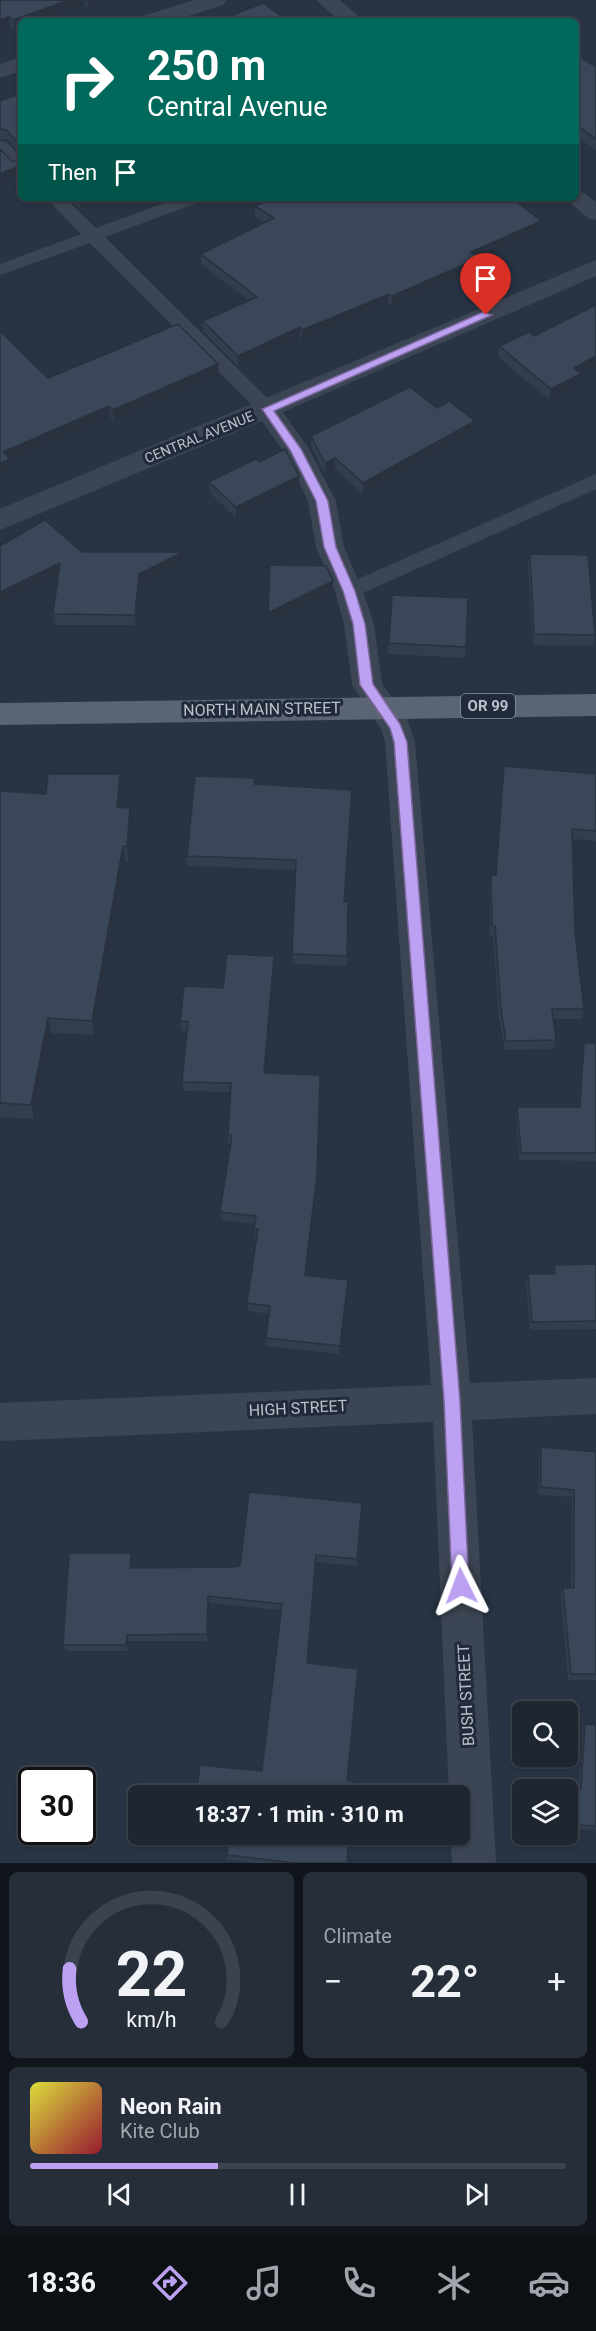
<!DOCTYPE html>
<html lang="en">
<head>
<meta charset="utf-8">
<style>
	:root { --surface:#1e2632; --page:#262e3a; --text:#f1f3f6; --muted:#a1a5ac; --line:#3c434d; --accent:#bca0f2 }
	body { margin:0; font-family:Roboto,sans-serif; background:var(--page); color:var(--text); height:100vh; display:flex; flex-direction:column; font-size:22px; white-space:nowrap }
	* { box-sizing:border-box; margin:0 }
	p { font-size:20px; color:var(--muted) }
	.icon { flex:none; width:33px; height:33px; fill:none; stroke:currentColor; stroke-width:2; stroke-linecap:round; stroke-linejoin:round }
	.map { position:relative; height:1863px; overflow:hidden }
	.sheet { display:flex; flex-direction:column; gap:9px; padding:9px; background:#10151c; flex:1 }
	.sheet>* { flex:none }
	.guide { position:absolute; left:18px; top:18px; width:561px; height:183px; border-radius:9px; box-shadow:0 2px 4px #0004,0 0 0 2px var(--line); background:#00695c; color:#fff; overflow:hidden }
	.tools { position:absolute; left:512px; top:1701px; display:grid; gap:12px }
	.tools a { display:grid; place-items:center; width:66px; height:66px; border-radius:9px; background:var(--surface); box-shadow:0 2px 4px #0004,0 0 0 2px var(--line); font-size:30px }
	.speed { position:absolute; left:18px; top:1767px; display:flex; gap:12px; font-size:30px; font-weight:700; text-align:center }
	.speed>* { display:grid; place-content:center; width:78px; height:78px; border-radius:50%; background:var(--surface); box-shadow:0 2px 4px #0004,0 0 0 2px var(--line); line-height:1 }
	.speed .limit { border:3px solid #111; border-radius:9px; background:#fff; color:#111 }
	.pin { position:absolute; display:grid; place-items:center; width:51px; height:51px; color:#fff; margin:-62px -26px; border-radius:50% 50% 50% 0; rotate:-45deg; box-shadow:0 0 6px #0007 }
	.pin .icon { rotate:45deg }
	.me { position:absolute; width:66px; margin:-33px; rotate:357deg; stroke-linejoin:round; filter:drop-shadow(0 0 4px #0008) }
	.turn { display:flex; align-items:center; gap:21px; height:126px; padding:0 30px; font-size:27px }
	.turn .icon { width:78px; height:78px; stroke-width:2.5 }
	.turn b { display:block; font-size:42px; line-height:51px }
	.then { display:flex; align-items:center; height:57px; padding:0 30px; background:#0003; gap:12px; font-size:22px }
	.big { font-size:45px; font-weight:700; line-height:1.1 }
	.sheet .widget { flex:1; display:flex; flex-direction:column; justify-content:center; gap:9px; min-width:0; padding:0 21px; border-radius:9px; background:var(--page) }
	.sheet .dial { align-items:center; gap:0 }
	.dial svg { height:156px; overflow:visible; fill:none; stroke:var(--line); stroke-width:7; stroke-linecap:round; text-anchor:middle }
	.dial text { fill:var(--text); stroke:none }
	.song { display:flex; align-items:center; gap:18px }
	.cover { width:72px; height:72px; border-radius:9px; background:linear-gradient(135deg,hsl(60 70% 55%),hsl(350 70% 35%)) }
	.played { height:6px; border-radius:3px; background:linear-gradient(90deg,var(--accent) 35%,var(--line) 35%) }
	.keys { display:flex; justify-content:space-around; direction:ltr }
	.heat { display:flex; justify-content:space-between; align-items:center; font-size:33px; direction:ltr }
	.sheet .tiles { flex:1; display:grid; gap:9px; grid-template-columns:1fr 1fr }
	.widget:last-child { grid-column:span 2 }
	.trip { position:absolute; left:128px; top:1785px; width:342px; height:60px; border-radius:9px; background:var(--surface); box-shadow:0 2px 4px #0004,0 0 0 2px var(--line); font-weight:700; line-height:60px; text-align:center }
	.dock { display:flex; height:96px; justify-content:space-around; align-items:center; background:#0c0f14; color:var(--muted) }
	.dock .icon { width:42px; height:42px }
	.dock .selected { color:var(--accent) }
	.dock b { font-size:27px; color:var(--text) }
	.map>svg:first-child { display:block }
</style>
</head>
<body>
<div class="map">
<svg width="596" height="1863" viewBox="0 0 596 1863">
	<rect width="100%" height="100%" fill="#283343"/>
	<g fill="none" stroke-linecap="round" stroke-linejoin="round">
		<path fill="#3c4553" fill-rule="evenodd" d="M 0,141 L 6,142 L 21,157 L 21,171 L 15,170 L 0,155 Z
			M 46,198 L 65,198 L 96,228 L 178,198 L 203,198 L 200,202 L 105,237 L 274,405 L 277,409 L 274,413 L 260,413 L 90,243 L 0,275 L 0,264 L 81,234 Z
			M 596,474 L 596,489 L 356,596 L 349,598 L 342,596 L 339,591 L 342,586 Z"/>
		<path fill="#3c4553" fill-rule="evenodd" d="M 194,0 L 226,0 L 223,5 L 173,21 L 140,21 L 143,16 Z
			M 316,0 L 340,0 L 364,21 L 340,21 Z
			M 21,57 L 21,71 L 0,78 L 0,64 Z
			M 576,191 L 584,193 L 596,202 L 596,220 L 588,218 L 564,198 L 576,198 Z
			M 596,260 L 596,276 L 283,412 L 309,449 L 336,501 L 344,547 L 363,591 L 374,624 L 382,683 L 407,719 L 415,742 L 470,1383 L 596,1378 L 596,1414 L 472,1420 L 496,1863 L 452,1863 L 450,1834 L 459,1834 L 459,1796 L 449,1796 L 433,1422 L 0,1441 L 0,1403 L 431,1385 L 385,742 L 381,729 L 352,685 L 344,624 L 335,591 L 316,547 L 308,501 L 284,452 L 262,421 L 0,530 L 0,509 Z"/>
		<path fill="#5a6472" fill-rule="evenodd" d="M 596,694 L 596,716 L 0,725 L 0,703 Z"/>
	</g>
	<path fill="#323d4d" d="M 0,0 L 107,0 L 88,7 L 85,5 L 41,21 L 21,21 L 14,31 L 11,27 L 0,31 Z
		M 576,57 L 596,67 L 596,150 L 576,136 Z
		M 21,95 L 21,155 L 8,140 L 0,139 L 0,101 Z
		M 68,198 L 109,198 L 81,209 Z
		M 255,206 L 540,231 L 478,258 L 478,268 L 391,306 L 388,304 L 302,340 L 300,337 L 238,366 L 203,331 L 203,321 L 248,300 L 201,264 L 201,254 L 265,223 L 255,217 Z
		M 534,336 L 596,366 L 581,374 L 580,385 L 549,400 L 498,357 L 499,346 Z
		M 219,375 L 114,421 L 110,417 L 10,461 L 11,470 L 0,475 L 48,378 Z
		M 437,408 L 474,432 L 363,494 L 335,469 L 325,474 L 311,447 L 311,436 Z
		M 259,462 L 299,487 L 236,518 L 210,493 L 209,482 Z
		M 0,546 L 82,552 L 183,562 L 140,585 L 136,625 L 55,625 L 53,614 L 58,575 L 0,604 Z
		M 530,554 L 595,635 L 593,646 L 533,645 L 528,565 Z
		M 392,595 L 466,647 L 465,658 L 388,654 Z
		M 504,766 L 596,774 L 596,841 L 573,839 L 575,931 L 584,1009 L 582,1019 L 553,1019 L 556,1040 L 554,1049 L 505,1050 L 499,1019 L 493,936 L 490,935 L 490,885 L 491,875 L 496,875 Z
		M 120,774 L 121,789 L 120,807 L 132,823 L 129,861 L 125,861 L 94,1035 L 51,1033 L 34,1119 L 0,1117 L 0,791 L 46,794 Z
		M 255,778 L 255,785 L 345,902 L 348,902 L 347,966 L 292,964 L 296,870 L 187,866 L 187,856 Z
		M 274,956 L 275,966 L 265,1074 L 317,1183 L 306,1275 L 347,1288 L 339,1354 L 266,1346 L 266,1338 L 269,1314 L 248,1311 L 247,1303 L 257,1238 L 255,1237 L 255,1224 L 221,1220 L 220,1212 L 231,1144 L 228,1144 L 228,1135 L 231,1092 L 183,1091 L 182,1082 L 187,1031 L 181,1031 L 180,1021 L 223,988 Z
		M 584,1043 L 596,1043 L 596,1161 L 519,1160 L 516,1115 L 517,1107 L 579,1107 L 583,1052 Z
		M 596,1264 L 596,1329 L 530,1330 L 526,1283 L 528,1274 L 552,1274 L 554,1265 Z
		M 541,1447 L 596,1452 L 596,1680 L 568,1680 L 561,1594 L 563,1588 L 571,1588 L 572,1497 L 539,1495 L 539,1455 Z
		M 362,1503 L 357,1566 L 315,1562 L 262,1771 L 281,1610 L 209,1603 L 208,1641 L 128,1641 L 128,1651 L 66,1651 L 63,1645 L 132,1560 L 132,1568 L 232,1567 L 240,1566 Z
		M 585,1724 L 596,1725 L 596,1830 L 573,1829 L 571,1793 L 573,1788 L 579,1789 L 583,1728 Z
		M 227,1855 L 347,1863 L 257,1863 L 227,1860 Z"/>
	<path fill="#29323e" d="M 69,0 L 85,0 L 85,5 L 41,21 L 21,21 L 21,28 L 14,31 L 13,20 Z
		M 87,0 L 107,0 L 88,7 Z
		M 9,17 L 11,27 L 0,31 L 0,20 Z
		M 21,165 L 21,176 L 0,184 L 0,174 Z
		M 82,198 L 109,198 L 81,209 L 80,199 Z
		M 541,221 L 540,231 L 478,258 L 478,268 L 391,306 L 392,296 L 471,252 Z
		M 389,294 L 388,304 L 302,340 L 302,330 Z
		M 300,327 L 300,337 L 238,366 L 238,356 Z
		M 596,356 L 596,366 L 579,375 L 581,374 L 580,385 L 549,400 L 551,389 L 574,368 Z
		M 218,364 L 219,375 L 114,421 L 113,410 Z
		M 109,406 L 110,417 L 10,461 L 11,470 L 0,475 L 0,463 L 3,452 Z
		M 475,421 L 474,432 L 363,494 L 363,483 Z
		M 335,458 L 335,469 L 325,474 L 325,463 Z
		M 299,476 L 299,487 L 236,518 L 236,507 Z
		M 183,552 L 183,562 L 140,585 L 136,625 L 135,615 L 139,574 Z
		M 60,563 L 61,574 L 0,604 L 0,592 Z
		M 333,581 L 333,592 L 268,624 L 268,613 Z
		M 120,774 L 121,789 L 119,823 L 117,807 Z
		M 130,808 L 132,823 L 129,861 L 127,846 Z
		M 123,846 L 125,861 L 94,1035 L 92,1021 Z
		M 274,956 L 275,966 L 265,1083 L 264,1073 Z
		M 48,1018 L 51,1033 L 34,1119 L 31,1105 Z
		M 320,1085 L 317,1183 L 305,1283 L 305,1275 Z
		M 131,1553 L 132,1560 L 131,1574 L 130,1568 Z
		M 208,1596 L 209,1603 L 208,1641 L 207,1634 Z
		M 127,1635 L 128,1641 L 128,1651 L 126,1645 Z"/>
	<path fill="#3a4759" stroke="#29323e" stroke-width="1.5" d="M 0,0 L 69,0 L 13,20 L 9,17 L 0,20 Z
		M 263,3 L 288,21 L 218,21 Z
		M 579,56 L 596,67 L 596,139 L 576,124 L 576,57 Z
		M 20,94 L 21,95 L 21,146 L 6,130 L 0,129 L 0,101 Z
		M 0,149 L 12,161 L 21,162 L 21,165 L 0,174 Z
		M 273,198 L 512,198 L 541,221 L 471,252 L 479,258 L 392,296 L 389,294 L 302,330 L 300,327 L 238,356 L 203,321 L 257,297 L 201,254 L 274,218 L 255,206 Z
		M 596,305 L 596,356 L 574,368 L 581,374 L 551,389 L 499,346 L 529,332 L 534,336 Z
		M 178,324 L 218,364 L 113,410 L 109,406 L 3,452 L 10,459 L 0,463 L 0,331 L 48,378 Z
		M 410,387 L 437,408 L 449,401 L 475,421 L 363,483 L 335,458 L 325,463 L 311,436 Z
		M 285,449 L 299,476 L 236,507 L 209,482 L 256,459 L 259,462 Z
		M 45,520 L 82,552 L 183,552 L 139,574 L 135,615 L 53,614 L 60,563 L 0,592 L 0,546 Z
		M 530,554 L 588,555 L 595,635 L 534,634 Z
		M 270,565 L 326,566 L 333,581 L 268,613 Z
		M 392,595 L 468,598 L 466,647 L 389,643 Z
		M 504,766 L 596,774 L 596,831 L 572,829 L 575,931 L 584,1009 L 552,1009 L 556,1040 L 506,1041 L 501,1009 L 495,926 L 492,926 L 491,875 L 496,875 Z
		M 48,774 L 120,774 L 117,807 L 130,808 L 127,846 L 123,846 L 92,1021 L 48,1018 L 31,1105 L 0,1103 L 0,791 L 46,794 Z
		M 195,776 L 255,778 L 254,784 L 352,790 L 344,902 L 348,902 L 347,956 L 292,954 L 296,860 L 187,856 Z
		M 227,954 L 274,956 L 264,1073 L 320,1075 L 317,1174 L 305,1275 L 348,1280 L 340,1346 L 266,1338 L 270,1306 L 247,1303 L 258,1229 L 254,1229 L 256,1216 L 220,1212 L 232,1135 L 228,1135 L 231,1083 L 182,1082 L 188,1022 L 180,1021 L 184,986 L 223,988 Z
		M 584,1043 L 596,1043 L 596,1153 L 521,1153 L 517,1107 L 580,1107 Z
		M 596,1264 L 596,1321 L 532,1322 L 528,1274 L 555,1274 L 554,1265 Z
		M 541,1447 L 596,1452 L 596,1674 L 571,1674 L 563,1588 L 574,1588 L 574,1490 L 541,1487 Z
		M 249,1492 L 362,1503 L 357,1559 L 316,1555 L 307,1663 L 358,1669 L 347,1781 L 353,1781 L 352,1796 L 196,1796 L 200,1765 L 262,1771 L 282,1604 L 208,1596 L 207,1634 L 127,1635 L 126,1645 L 63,1645 L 69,1553 L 131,1553 L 130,1568 L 232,1567 L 240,1566 Z
		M 585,1724 L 596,1725 L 596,1826 L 575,1825 L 573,1788 L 581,1789 Z
		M 229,1834 L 349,1834 L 347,1863 L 296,1863 L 227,1855 Z"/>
	<path fill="#bca0f2" stroke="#7a689d" stroke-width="1.5" d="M 483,312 L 492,315 L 274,411 L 301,449 L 328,501 L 336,547 L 355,591 L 365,624 L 373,684 L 400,724 L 407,742 L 460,1401 L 469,1586 L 467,1592 L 461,1594 L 455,1592 L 452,1586 L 444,1401 L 394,742 L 390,728 L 360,685 L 353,624 L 343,591 L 324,547 L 316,501 L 290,450 L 262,409 Z"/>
	<g text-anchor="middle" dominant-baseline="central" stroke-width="6" stroke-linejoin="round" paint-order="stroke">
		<g font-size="14" fill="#b9c1cc" stroke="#212a38">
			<text transform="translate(199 437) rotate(-22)">CENTRAL AVENUE</text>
		</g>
		<rect fill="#212a38" stroke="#8b94a0" stroke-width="1.5" x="461" y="694" width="54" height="24" rx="4.5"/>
		<g font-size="15" font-weight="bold" fill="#b9c1cc">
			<text x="488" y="706">OR 99</text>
		</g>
		<g font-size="16" fill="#b9c1cc" stroke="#212a38">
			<text transform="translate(262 709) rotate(-1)">NORTH MAIN STREET</text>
			<text transform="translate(298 1408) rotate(-3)">HIGH STREET</text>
			<text transform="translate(466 1695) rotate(-93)">BUSH STREET</text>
		</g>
	</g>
</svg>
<div class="tools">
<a><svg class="icon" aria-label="search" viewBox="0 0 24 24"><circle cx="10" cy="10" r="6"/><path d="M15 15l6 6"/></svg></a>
<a><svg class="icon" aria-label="layers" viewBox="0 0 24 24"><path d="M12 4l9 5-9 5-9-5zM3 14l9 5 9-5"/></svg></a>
</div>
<div class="speed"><div class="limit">30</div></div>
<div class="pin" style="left:486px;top:315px;background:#d93025"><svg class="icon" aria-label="arrive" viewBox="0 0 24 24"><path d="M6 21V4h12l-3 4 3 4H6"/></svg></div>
<svg class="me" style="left:461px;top:1586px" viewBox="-20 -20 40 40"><path d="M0-17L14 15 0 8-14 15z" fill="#bca0f2" stroke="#fff" stroke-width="4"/></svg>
<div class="trip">18:37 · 1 min · 310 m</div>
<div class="guide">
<div class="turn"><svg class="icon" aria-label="right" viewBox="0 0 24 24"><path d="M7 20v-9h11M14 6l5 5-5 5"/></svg><div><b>250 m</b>Central Avenue</div></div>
<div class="then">Then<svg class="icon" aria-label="arrive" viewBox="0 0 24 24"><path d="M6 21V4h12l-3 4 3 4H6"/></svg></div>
</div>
</div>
<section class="sheet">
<div class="tiles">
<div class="widget dial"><svg viewBox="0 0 100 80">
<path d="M14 69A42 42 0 1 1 86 69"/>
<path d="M14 69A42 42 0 0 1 8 42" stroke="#bca0f2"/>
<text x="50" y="56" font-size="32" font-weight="700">22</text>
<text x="50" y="72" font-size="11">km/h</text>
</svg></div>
<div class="widget"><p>Climate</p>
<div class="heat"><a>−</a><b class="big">22°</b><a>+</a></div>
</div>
<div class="widget">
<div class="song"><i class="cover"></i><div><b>Neon Rain</b><p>Kite Club</p></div></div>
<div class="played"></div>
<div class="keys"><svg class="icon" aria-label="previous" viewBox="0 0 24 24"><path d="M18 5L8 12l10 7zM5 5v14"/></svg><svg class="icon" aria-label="pause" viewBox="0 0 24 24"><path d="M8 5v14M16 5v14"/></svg><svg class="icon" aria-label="next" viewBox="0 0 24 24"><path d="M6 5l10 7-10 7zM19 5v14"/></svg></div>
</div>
</div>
</section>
<nav class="dock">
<b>18:36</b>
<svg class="icon selected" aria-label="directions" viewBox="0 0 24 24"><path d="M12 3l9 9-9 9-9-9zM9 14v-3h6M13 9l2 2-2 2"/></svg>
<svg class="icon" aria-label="music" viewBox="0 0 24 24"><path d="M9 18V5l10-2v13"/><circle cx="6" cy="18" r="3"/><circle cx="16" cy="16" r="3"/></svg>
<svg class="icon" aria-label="phone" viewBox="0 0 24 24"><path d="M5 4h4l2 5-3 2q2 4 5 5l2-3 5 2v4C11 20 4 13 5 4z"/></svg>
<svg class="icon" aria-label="climate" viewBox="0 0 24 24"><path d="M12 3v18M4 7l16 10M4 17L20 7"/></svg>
<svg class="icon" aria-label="car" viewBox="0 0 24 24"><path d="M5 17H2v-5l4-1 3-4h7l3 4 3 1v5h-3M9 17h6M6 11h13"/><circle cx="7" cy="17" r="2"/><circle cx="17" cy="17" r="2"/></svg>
</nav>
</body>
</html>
